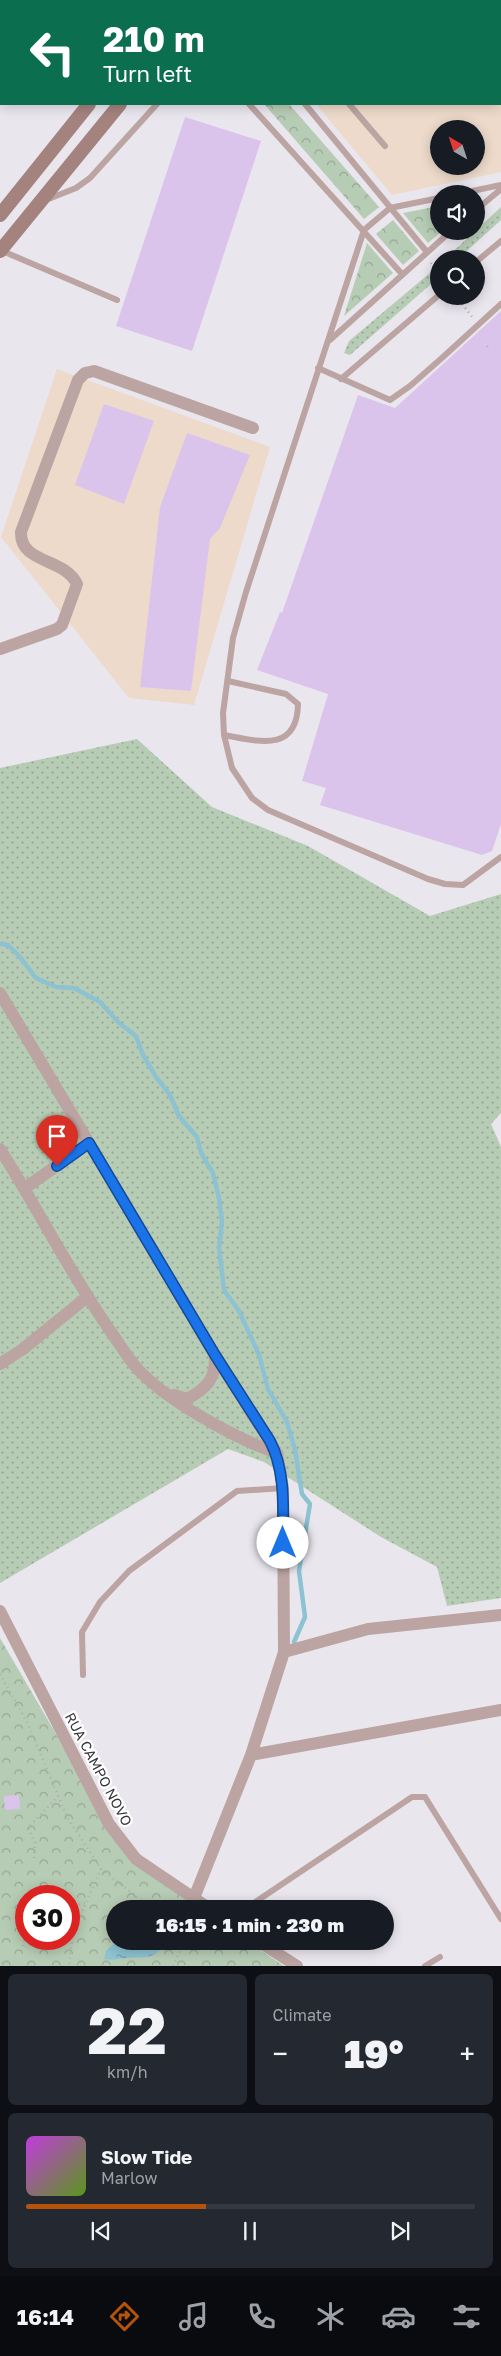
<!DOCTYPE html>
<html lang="en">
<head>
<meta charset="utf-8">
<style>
	:root { --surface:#171b24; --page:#242831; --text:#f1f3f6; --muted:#9ea1a6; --line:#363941; --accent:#b45309 }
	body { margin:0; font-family:"Golos Text",sans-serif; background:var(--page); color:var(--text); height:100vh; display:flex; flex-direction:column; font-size:19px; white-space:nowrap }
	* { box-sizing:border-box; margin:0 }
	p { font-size:16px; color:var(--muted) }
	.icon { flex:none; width:28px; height:28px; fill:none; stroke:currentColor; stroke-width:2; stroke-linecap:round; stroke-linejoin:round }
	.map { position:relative; height:1966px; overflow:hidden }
	.side { display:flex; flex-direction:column; gap:8px; padding:8px; background:#0d0f14; flex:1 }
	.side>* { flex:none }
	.guide { position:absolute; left:0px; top:0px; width:501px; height:105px; box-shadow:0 2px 12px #0003; background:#0b6e4f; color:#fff; overflow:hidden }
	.needle { width:32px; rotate:321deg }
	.tools { position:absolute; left:430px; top:120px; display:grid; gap:10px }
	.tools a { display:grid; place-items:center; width:55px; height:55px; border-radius:50%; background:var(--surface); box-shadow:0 2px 12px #0003; font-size:25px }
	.speed { position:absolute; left:15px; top:1885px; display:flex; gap:10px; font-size:25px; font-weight:700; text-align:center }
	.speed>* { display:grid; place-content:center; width:65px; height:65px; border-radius:50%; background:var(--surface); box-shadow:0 2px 12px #0003; line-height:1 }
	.speed .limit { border:8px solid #d22; background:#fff; color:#111 }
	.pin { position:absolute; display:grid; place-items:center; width:42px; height:42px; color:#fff; margin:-51px -21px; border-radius:50% 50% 50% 0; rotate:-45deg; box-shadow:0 0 5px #0007 }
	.pin .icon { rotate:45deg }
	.me { position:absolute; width:55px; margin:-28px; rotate:0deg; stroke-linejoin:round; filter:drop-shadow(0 0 4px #0008) }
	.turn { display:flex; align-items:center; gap:18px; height:105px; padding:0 20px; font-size:22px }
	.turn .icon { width:65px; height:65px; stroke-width:2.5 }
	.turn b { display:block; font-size:35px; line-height:42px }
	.big { font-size:38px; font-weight:800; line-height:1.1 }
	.side .widget { flex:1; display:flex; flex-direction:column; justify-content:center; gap:8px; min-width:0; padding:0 18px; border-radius:8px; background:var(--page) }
	.side .dial { align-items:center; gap:0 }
	.dial b { font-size:65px; line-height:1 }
	.song { display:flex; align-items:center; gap:15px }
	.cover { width:60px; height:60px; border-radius:8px; background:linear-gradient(135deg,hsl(290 70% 55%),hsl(90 70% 35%)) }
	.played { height:5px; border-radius:2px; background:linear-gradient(90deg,var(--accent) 40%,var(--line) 40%) }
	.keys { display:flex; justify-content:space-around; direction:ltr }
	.heat { display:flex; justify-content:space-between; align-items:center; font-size:28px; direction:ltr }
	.side .tiles { flex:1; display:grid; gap:8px; grid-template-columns:1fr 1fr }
	.widget:last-child { grid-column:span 2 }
	.trip { position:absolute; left:106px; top:1900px; width:288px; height:50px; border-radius:25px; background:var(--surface); box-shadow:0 2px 12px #0003; font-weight:800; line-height:50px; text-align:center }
	.dock { display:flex; height:80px; justify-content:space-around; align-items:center; background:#090b0e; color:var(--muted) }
	.dock .icon { width:35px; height:35px }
	.dock .active { color:var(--accent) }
	.dock b { font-size:22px; color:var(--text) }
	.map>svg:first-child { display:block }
</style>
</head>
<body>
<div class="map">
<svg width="501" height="1966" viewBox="0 0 501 1966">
	<defs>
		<pattern id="grass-dots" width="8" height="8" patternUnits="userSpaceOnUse" patternTransform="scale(1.25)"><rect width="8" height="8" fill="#b7ccb5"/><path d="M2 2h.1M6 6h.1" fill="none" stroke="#96a694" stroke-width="1.8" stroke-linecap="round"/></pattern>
		<pattern id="park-crowns" width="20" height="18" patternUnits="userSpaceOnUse" patternTransform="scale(1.25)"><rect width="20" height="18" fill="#b7ccb5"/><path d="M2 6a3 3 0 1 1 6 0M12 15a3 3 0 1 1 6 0" fill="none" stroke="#96a694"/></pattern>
		<pattern id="water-ripples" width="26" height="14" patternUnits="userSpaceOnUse" patternTransform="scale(1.25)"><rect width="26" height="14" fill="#8cc2d1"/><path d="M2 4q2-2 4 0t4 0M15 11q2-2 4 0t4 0" fill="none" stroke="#739eab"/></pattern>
	</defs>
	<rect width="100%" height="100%" fill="#eae6ee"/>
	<path fill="#eddaca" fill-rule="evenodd" d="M 270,0 L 501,0 L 501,172 L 392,195 L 316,104 L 500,104 L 500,1 ZM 439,129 L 476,129 L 476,166 L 439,166 Z
		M 57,369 L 270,447 L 194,705 L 129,698 L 1,537 Z"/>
	<path fill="url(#grass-dots)" d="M 501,207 L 501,220 L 458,259 L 445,259 Z
		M 437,267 L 439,277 L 350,355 L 344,353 L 349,341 Z
		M 137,739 L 212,807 L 308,846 L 430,916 L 501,894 L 501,1113 L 491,1124 L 501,1147 L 501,1598 L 447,1606 L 437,1567 L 381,1537 L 264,1462 L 228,1449 L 0,1583 L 0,768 Z"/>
	<path fill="url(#park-crowns)" fill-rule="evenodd" d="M 264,104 L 289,104 L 379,207 L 364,219 Z
		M 439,206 L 439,231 L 442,231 L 428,243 L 403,213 Z
		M 393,220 L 419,251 L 403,265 L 376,234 Z
		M 367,243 L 393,273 L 344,316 Z
		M 0,1638 L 59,1739 L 107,1830 L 200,1909 L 115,1909 L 115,1941 L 247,1941 L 284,1966 L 0,1966 ZM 26,1896 L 69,1896 L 69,1939 L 26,1939 Z"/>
	<path fill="url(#water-ripples)" d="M 117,1941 L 168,1941 C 152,1961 150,1956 128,1958 C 119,1958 114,1961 104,1959 L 106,1951 Z"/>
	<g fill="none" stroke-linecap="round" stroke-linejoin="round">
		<path stroke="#8cc2d1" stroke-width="4.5" d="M 0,944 L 8,945 L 20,957 L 36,978 L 56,987 L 74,988 L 100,1002 L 119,1023 L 136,1036 L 143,1055 L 156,1077 L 170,1095 L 179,1116 L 197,1137 L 201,1153 L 213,1173 L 219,1198 L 222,1222 L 219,1248 L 224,1290 L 239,1311 L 259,1355 L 268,1389 L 287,1422 L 295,1450 L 302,1494 L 310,1504 L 299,1571 L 305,1617 L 294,1642"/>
	</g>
	<path fill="#dbc4ec" d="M 185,117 L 261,141 L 192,351 L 116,326 Z
		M 501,311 L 501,824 L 492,851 L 482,855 L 320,805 L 326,788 L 302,781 L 328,694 L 257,670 L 280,612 L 282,613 L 358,395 L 395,408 Z
		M 104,404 L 154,421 L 124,504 L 75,485 Z
		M 187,433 L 250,455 L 220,528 L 210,539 L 191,691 L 140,687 L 160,507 Z
		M 19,1795 L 20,1809 L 5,1810 L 4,1796 Z"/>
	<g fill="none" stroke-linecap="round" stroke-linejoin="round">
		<path stroke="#aeabb2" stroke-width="2.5" stroke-dasharray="1 4" stroke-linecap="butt" d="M 431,263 L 439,274
			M 456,296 L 473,318
			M 487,346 L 490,350
			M 0,1674 L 27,1722 L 67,1817 L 101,1869 L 73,1932 L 69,1966
			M 34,1858 L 35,1843 L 28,1828 L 58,1796
			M 101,1869 L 147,1905
			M 69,1906 L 86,1903
			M 23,1946 L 26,1932
			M 173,1966 L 185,1941"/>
		<path stroke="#bba4a1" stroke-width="6" d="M 230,0 L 231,1
			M 493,0 L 494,1
			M 296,1 L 297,0
			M 500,8 L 501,9
			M 249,104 L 402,274
			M 305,104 L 427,252
			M 349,104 L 385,146
			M 458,194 L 501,185
			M 439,198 L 390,208 L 364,230 L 246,592 L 233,638 L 223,713 L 224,735 L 232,768 L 252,798 L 268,810 L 428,879 L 445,884 L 463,885 L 501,857
			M 46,200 L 76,188 L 90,178 L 157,104
			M 476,210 L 501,189
			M 0,250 L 117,300
			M 476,262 L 501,241
			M 330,340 L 451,231
			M 318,368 L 390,400 L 410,386 L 443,357 L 501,304
			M 341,379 L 439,295
			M 224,735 C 257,741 297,754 298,704 L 286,694 L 228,681
			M 83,1675 L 82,1632 L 100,1602 L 129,1571 L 237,1491 L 283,1488
			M 245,1909 L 412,1797 L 425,1797 L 501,1919
			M 425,1966 L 440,1957"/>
		<path stroke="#bba4a1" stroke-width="12" d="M 33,0 L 35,1
			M 0,649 L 57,629 L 62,625 L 77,584 C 64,557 20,564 21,532 L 78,380 L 85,373 L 94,371 L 253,428
			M 0,993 L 215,1355 L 277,1453
			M 0,1149 C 38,1209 70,1273 111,1332 C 119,1343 126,1355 135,1366 C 163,1399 236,1439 277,1453 L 283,1488 L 284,1652 L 251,1755 L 194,1898
			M 25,1188 L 89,1143
			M 0,1364 L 23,1349 L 87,1297
			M 174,1395 L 187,1399 C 207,1388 216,1379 215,1355
			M 0,1611 L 109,1824 L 136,1859 L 210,1909
			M 284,1652 L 368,1629 L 501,1615
			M 251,1755 L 501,1710
			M 258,1941 L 297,1966"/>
		<path stroke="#a4837f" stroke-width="14" d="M 172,1 L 173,0
			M 206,1 L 208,0
			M 0,215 L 89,104
			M 0,251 L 120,104"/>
	</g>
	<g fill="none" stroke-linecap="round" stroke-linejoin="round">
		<defs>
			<path id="route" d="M 57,1166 L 89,1143 L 215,1355 L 270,1441 C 286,1472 283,1509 283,1543"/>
		</defs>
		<use href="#route" stroke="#114b97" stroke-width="12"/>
		<use href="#route" stroke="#1a73e8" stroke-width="9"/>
	</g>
	<g text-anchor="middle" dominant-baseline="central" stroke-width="4.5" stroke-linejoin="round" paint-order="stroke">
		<g font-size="14" fill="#373639" stroke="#fff">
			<text transform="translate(99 1769) rotate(62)">RUA CAMPO NOVO</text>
		</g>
	</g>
</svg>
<div class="tools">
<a><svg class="needle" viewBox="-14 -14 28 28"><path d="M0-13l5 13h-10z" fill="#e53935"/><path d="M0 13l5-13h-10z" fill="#9ea1a6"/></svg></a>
<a><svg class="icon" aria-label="sound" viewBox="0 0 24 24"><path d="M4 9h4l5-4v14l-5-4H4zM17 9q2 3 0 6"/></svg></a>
<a><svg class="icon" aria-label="search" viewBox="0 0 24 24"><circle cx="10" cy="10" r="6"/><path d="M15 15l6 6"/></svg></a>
</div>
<div class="speed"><div class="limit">30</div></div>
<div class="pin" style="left:57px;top:1166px;background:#d93025"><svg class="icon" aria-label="arrive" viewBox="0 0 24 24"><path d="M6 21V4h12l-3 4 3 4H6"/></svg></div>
<svg class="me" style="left:283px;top:1543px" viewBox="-20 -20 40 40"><circle r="19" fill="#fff"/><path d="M0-13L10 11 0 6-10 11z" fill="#1a73e8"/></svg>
<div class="trip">16:15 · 1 min · 230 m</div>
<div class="guide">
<div class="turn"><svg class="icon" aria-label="left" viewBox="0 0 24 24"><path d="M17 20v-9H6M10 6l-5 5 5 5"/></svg><div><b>210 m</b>Turn left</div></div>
</div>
</div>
<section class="side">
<div class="tiles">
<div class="widget dial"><b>22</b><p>km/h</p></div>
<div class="widget"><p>Climate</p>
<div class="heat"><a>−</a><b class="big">19°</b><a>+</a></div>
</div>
<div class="widget">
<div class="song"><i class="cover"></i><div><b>Slow Tide</b><p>Marlow</p></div></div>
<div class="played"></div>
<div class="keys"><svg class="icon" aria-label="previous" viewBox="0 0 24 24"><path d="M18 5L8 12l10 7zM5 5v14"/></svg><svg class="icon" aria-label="pause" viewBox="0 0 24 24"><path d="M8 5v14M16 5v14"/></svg><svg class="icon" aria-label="next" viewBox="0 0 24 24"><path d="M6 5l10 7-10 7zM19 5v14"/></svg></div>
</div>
</div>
</section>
<nav class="dock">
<b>16:14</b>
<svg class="icon active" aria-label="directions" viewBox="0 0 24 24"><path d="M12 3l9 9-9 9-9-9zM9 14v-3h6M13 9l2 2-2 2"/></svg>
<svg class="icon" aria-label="music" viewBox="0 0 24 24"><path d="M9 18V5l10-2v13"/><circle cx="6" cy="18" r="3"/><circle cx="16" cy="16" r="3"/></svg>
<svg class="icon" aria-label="phone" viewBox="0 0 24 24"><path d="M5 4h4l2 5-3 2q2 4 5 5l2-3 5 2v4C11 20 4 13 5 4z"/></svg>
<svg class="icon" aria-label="climate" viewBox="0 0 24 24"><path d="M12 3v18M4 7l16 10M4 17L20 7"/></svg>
<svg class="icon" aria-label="car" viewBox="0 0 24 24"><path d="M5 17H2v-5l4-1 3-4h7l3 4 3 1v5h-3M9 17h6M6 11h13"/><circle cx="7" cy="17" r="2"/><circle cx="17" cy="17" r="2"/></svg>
<svg class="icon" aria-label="filters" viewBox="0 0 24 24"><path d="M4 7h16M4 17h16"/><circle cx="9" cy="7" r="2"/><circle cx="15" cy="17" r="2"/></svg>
</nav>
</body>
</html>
